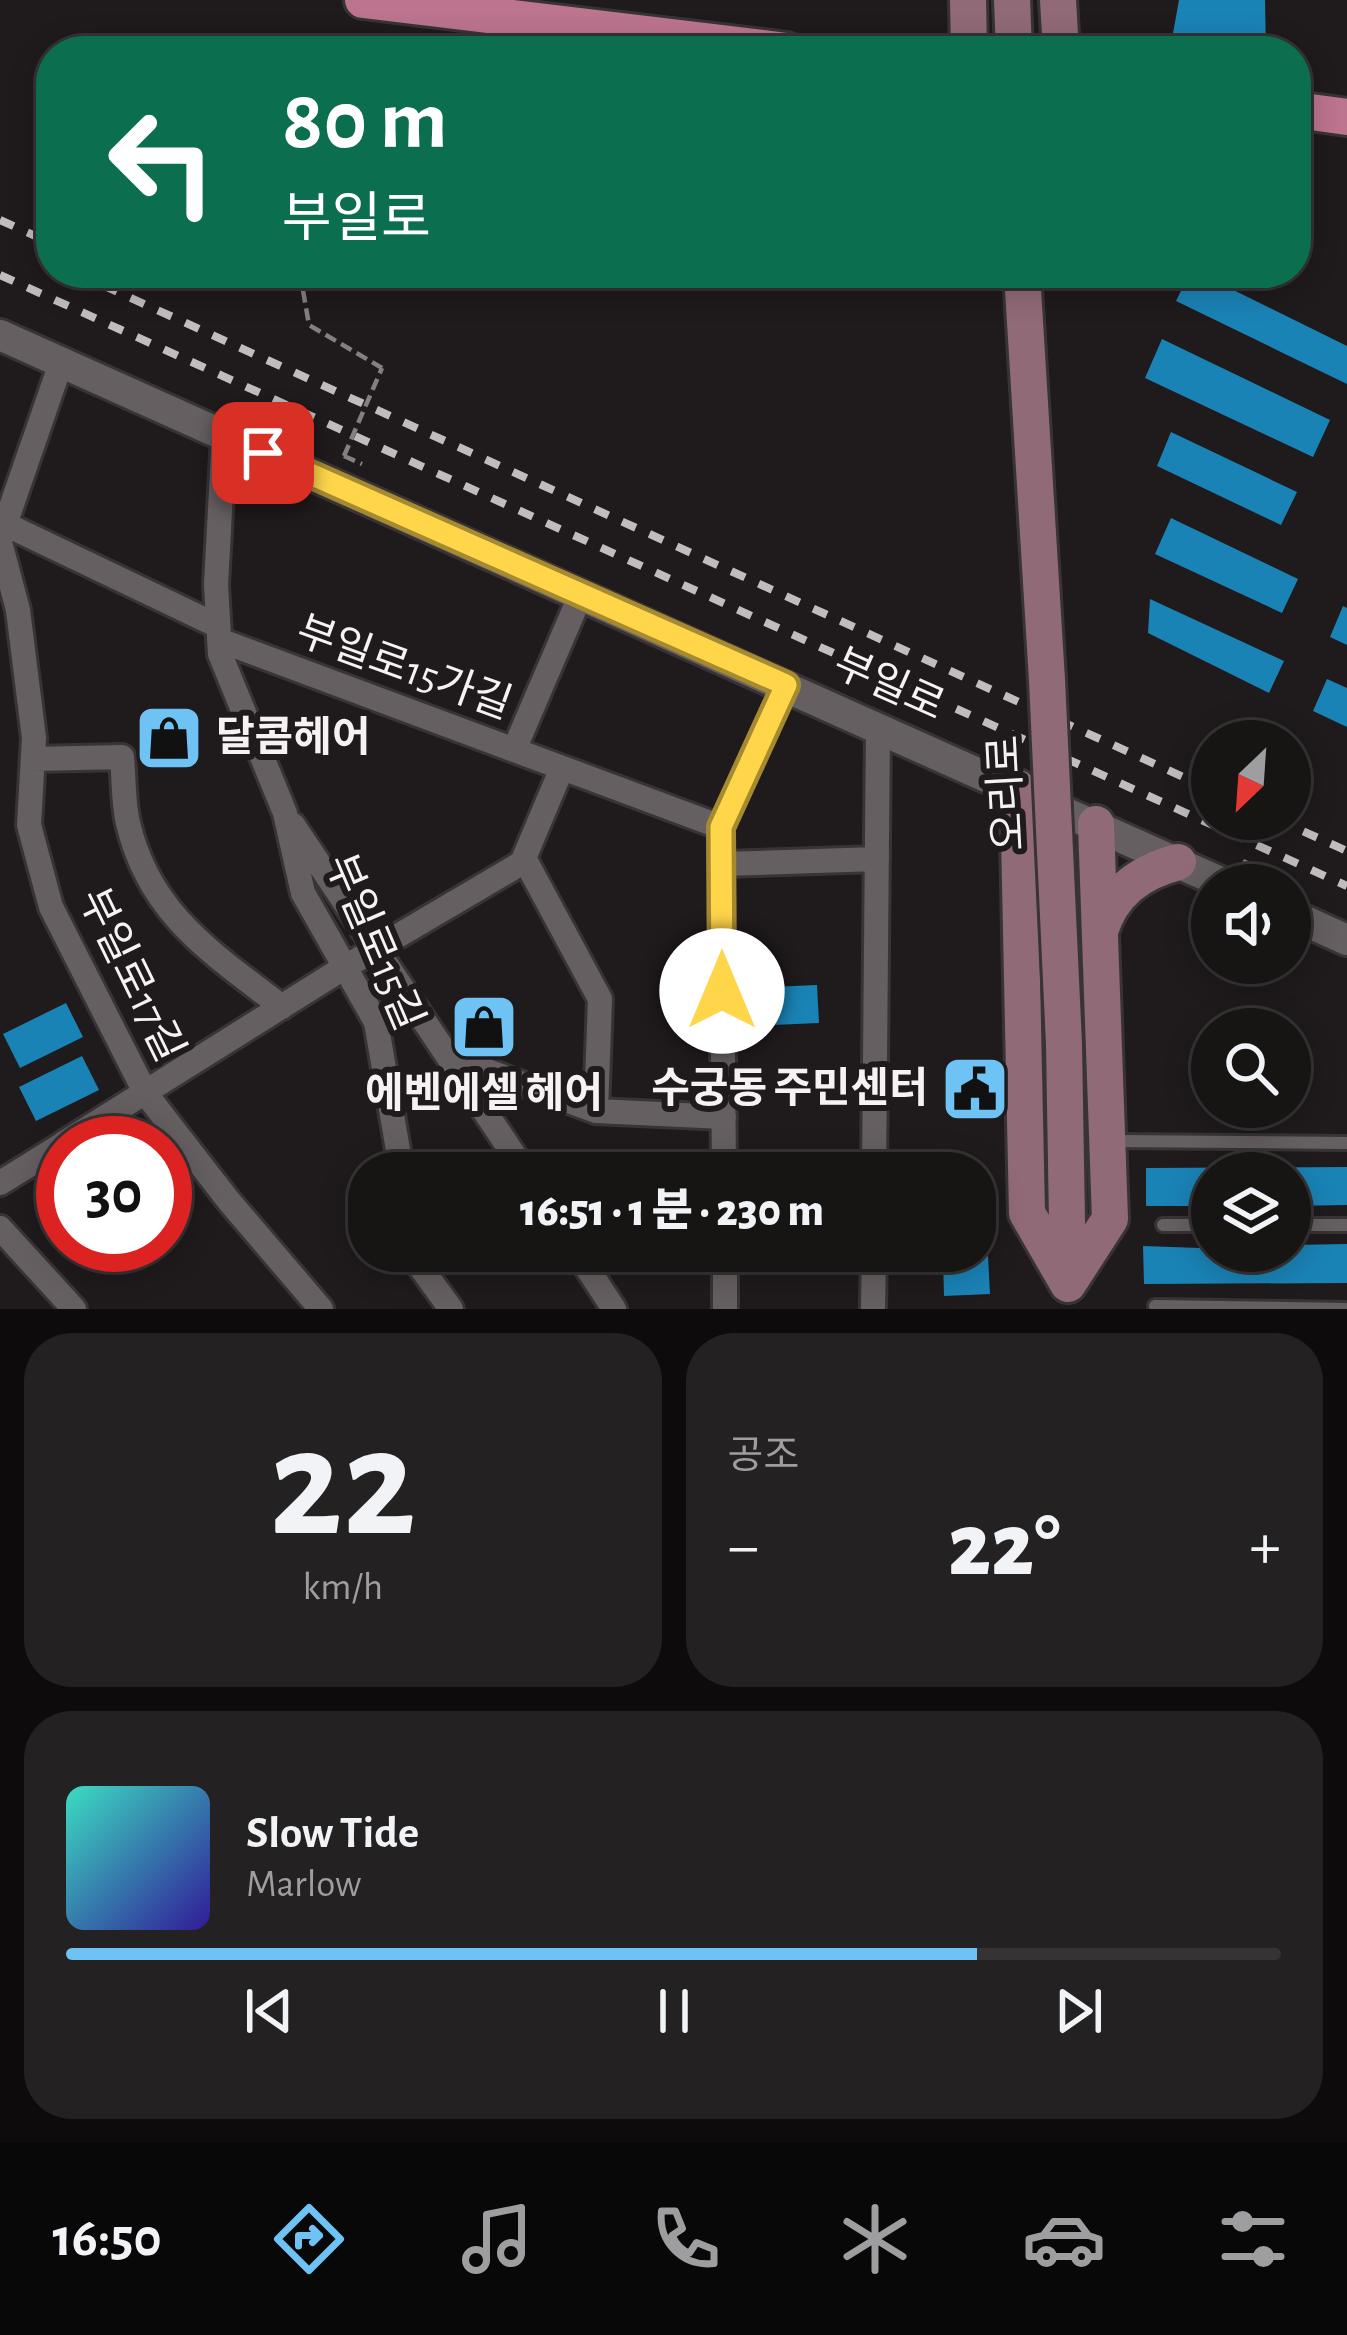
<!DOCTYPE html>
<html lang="ko">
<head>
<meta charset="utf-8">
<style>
	:root { --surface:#171414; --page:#242122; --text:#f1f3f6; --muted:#9e9ea0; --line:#363334; --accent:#6fc2f4 }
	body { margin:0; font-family:"Alegreya Sans","Noto Sans KR",sans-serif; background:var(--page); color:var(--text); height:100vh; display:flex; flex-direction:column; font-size:45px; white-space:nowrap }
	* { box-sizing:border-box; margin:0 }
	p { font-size:39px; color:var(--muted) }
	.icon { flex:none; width:66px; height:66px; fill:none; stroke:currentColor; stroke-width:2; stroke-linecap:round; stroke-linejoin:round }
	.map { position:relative; height:1309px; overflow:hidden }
	.details { display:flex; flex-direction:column; gap:24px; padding:24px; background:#0d0b0b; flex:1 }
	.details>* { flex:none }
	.guide { position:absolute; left:36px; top:36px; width:1275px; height:252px; border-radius:48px; box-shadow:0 6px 30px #0003,0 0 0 3px var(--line); background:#0b6e4f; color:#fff; overflow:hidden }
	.needle { width:78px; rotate:205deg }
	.controls { position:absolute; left:1191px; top:720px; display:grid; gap:24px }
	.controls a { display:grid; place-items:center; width:120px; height:120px; border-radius:50%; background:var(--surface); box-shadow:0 6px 30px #0003,0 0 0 3px var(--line); font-size:60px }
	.speed { position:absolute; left:36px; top:1116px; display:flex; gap:24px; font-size:60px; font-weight:700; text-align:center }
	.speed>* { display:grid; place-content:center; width:156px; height:156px; border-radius:50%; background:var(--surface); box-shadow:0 6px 30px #0003,0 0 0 3px var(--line); line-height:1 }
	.speed .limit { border:18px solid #d22; background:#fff; color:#111 }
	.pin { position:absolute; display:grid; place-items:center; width:102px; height:102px; color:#fff; margin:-51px; border-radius:24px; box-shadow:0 6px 18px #0006 }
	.me { position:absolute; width:132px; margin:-66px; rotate:0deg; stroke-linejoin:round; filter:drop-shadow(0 0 9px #0008) }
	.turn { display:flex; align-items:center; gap:42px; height:252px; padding:0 48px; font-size:54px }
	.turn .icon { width:156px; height:156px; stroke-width:2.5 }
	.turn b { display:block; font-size:84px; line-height:102px }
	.big { font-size:90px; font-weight:800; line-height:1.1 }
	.details .tile { flex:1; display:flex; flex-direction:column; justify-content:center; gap:18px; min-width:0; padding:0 42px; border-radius:48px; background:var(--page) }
	.details .dial { align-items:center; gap:0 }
	.dial b { font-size:156px; line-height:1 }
	.song { display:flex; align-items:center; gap:36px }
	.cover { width:144px; height:144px; border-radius:18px; background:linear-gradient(135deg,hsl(170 70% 55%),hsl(250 70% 35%)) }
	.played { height:12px; border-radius:6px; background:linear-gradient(90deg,var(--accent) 75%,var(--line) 75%) }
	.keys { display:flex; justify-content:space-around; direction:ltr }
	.heat { display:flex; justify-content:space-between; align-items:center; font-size:66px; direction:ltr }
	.details .tiles { flex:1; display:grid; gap:24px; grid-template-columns:1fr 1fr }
	.tile:last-child { grid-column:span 2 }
	.trip { position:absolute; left:348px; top:1152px; width:648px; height:120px; border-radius:48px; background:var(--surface); box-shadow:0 6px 30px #0003,0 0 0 3px var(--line); font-weight:800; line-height:120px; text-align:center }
	.menu { display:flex; height:192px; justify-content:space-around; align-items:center; background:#090808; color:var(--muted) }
	.menu .icon { width:84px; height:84px }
	.menu .active { color:var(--accent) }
	.menu b { font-size:54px; color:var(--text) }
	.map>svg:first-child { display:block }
</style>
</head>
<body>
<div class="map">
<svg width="1347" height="1309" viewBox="0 0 1347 1309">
	<rect width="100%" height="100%" fill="#1f1a1b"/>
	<path fill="#1a83b6" d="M 1179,0 L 1265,0 L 1266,51 L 1171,44 Z
		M 1190,273 L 1199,273 L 1347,346 L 1347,384 L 1176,301 Z
		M 1162,339 L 1330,420 L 1313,457 L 1145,378 Z
		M 1171,432 L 1297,492 L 1281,525 L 1157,466 Z
		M 1171,518 L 1298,579 L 1282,613 L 1155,554 Z
		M 1150,599 L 1284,661 L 1269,693 L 1148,633 Z
		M 1343,606 L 1347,608 L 1347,645 L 1330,637 Z
		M 1327,679 L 1347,688 L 1347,727 L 1313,711 Z
		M 817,985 L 819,1023 L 773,1025 L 771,987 Z
		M 66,1003 L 83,1037 L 20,1068 L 3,1034 Z
		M 82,1056 L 99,1090 L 36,1121 L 19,1087 Z
		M 1347,1167 L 1347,1205 L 1290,1206 L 1290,1173 L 1212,1173 L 1212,1206 L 1146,1206 L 1146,1168 Z
		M 1347,1244 L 1347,1283 L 1144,1284 L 1143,1246 L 1290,1251 L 1290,1245 Z
		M 988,1256 L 990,1294 L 944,1296 L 943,1258 Z"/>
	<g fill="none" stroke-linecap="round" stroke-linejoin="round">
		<defs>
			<path id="service" d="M 1114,1141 L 1347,1143
				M 1163,1225 L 1212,1225
				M 1290,1225 L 1347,1225
				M 1155,1306 L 1345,1309"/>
			<path id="minor" d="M 224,435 L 216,585 L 220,654 L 285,813 L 303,893 L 376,1022 L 402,1173
				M 5,524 L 218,626
				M 1,536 L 61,363
				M 0,542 L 18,610 L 34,738 L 29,825 L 51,907 L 146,1094 L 228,1200 L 321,1309
				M 219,640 L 721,827
				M 514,750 L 581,594
				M 33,759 L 122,757 C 124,778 123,802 128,823 C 149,914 212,953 282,1007
				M 562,768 L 524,858 L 600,999 L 596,1111
				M 293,825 L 526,1173
				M 722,864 L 877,859
				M 452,1058 L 596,1111 L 724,1117
				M 64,1143 L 345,967 L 525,861
				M 724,1173 L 721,827 L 786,685
				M 874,1173 L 878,726
				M 0,1183 L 63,1144
				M 0,1228 L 74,1309
				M 414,1251 L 416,1261 L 451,1309
				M 576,1251 L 614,1309
				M 725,1251 L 725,1309
				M 873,1309 L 874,1251"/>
			<path id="tertiary" d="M 0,335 L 1227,885
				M 1290,914 L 1347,940"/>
			<path id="secondary" d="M 968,0 L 969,51
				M 1012,0 L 1014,51
				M 1058,0 L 1061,51
				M 1018,788 L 1027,1213 L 1068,1284
				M 1100,931 C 1112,892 1140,872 1178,862
				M 1064,1044 L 1068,1281
				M 1068,1284 L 1110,1219 L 1096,824"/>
			<path id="primary" d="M 363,0 L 787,51
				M 1296,110 L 1347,117"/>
		</defs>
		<use href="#service" stroke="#383435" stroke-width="18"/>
		<use href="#minor" stroke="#383435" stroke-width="30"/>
		<use href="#tertiary" stroke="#383435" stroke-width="36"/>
		<use href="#secondary" stroke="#383435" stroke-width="42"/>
		<use href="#primary" stroke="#383435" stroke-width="42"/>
		<path stroke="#848081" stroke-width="4.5" stroke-dasharray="12 6" stroke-linecap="butt" d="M 238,41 L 242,51
			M 300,273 L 309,325 L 382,368
			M 344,456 L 362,464
			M 1243,861 L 1298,886"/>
		<use href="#service" stroke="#665f61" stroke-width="12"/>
		<use href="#minor" stroke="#665f61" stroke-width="24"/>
		<use href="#tertiary" stroke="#665f61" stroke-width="30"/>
		<use href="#secondary" stroke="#916a78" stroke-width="36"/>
		<use href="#primary" stroke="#bc748f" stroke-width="36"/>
		<path stroke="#c1bdbe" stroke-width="8" stroke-dasharray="15 15" stroke-linecap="butt" d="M 0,220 L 51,243
			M 76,273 L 1212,790
			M 0,275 L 1347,886
			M 1276,819 L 1347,851"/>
		<defs>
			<path id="secondary-bridge" d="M 1022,273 L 1047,680 L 1064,1044"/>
		</defs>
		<use href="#secondary-bridge" stroke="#383435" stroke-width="42" stroke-linecap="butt"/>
		<path stroke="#848081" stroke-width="4.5" stroke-dasharray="12 6" stroke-linecap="butt" d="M 344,456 L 382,368"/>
		<use href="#secondary-bridge" stroke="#916a78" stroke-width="36"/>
	</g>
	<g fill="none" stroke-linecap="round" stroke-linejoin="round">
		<defs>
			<path id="route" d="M 263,453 L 786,685 L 721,827 L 722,991"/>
		</defs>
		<use href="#route" stroke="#a68a30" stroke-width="30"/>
		<use href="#route" stroke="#ffd54a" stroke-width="21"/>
	</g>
	<defs>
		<symbol id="shop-square" viewBox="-11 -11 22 22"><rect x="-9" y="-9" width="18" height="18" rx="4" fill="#6fc2f4" stroke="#1f1a1b"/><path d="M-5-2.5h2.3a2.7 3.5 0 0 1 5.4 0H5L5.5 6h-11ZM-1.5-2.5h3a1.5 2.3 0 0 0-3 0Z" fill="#111"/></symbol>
		<symbol id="civic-square" viewBox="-11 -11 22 22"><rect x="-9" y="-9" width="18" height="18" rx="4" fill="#6fc2f4" stroke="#1f1a1b"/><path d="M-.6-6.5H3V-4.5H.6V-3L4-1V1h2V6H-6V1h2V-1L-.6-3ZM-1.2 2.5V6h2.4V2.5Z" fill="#111"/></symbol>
	</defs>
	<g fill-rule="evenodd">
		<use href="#shop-square" x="131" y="700" width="76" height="76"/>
		<use href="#shop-square" x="446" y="989" width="76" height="76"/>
		<use href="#civic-square" x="937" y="1051" width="76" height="76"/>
	</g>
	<g text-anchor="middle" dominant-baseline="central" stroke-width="12" stroke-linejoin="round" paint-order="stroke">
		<g font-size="42" fill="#f6f2f3" stroke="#1f1a1b">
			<text transform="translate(404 668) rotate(20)">부일로15가길</text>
			<text transform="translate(889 685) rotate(24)">부일로</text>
			<text transform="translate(1007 793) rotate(-93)">오리로</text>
			<text transform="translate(374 942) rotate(67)">부일로15길</text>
			<text transform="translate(131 975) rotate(64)">부일로17길</text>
		</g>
		<g font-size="42" font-weight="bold" fill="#f6f2f3" stroke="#1f1a1b" text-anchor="start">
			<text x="216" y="738">달콤헤어</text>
			<text x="928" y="1089" text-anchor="end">수궁동 주민센터</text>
			<text x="484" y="1094" text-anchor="middle">에벤에셀 헤어</text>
		</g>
	</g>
</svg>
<div class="controls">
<a><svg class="needle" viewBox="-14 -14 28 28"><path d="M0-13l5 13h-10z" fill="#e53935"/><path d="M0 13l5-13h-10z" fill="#9e9ea0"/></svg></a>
<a><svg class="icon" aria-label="sound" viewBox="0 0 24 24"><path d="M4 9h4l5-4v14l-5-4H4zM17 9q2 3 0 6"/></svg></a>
<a><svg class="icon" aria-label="search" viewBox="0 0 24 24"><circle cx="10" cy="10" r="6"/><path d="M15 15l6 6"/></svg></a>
<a><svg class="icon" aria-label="layers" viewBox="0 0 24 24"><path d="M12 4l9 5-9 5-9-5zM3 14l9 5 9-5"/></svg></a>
</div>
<div class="speed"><div class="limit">30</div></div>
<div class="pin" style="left:263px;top:453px;background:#d93025"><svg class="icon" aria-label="arrive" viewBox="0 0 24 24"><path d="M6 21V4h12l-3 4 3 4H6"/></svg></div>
<svg class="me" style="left:722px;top:991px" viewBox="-20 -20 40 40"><circle r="19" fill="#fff"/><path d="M0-13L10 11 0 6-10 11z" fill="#ffd54a"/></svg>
<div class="trip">16:51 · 1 분 · 230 m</div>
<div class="guide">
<div class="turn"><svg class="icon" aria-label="left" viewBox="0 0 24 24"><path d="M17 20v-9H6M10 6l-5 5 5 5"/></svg><div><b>80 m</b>부일로</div></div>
</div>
</div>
<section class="details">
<div class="tiles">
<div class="tile dial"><b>22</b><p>km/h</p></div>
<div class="tile"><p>공조</p>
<div class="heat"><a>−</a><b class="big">22°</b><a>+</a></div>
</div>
<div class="tile">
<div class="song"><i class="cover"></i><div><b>Slow Tide</b><p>Marlow</p></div></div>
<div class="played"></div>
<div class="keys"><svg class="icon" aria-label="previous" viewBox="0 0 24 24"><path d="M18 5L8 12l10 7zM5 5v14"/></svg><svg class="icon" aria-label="pause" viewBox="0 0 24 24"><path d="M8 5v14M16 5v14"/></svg><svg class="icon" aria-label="next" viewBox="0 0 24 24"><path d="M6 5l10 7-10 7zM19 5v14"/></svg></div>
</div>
</div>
</section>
<nav class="menu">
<b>16:50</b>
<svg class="icon active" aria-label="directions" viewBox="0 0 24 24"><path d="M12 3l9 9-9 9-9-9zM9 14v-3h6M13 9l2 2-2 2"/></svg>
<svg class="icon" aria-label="music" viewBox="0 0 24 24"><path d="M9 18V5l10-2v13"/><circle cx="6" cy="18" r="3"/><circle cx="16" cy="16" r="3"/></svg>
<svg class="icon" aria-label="phone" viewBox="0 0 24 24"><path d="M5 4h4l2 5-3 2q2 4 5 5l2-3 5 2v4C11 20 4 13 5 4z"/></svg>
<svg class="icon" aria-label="climate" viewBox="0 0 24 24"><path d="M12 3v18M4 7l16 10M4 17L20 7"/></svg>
<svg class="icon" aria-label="car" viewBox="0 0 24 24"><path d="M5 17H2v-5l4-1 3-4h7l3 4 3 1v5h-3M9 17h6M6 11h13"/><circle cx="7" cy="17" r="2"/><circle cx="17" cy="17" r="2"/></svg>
<svg class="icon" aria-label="filters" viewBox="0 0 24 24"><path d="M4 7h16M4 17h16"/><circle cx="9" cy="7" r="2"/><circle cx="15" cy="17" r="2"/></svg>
</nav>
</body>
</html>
